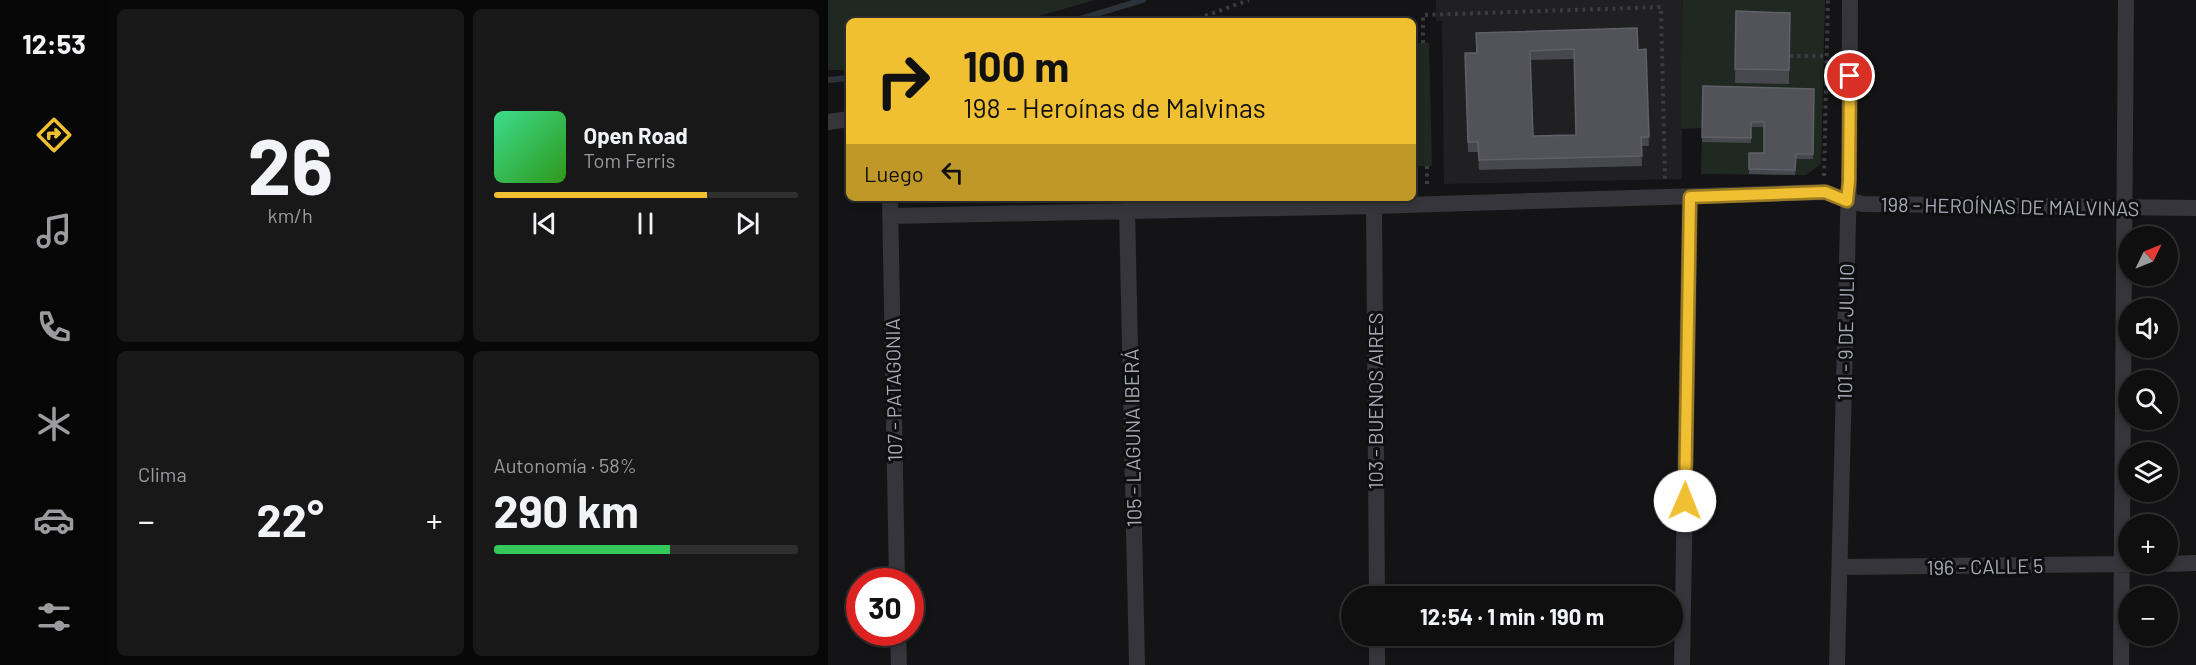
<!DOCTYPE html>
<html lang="es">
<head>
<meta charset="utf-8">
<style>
	:root { --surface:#0f0f10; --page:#181819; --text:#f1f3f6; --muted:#9b9c9f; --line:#2f2f30; --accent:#f0bf32 }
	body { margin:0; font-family:Barlow,sans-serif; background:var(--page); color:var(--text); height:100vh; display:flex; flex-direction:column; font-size:22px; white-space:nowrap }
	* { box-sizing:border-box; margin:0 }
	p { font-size:20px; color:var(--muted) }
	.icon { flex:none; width:33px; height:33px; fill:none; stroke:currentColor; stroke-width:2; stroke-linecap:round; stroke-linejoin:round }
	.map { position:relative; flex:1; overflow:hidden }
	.details { display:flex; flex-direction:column; gap:9px; padding:9px; background:#080809; width:720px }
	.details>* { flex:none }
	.hud { position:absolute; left:18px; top:18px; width:570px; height:183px; border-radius:9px; box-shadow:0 3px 9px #0003,0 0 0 2px var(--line); background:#f0bf32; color:#111; overflow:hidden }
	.needle { width:39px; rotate:47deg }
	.buttons { position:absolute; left:1290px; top:226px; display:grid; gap:12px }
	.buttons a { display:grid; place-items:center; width:60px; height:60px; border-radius:50%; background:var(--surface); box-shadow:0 3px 9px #0003,0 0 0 2px var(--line); font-size:30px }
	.speed { position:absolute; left:18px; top:568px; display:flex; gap:12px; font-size:30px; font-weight:700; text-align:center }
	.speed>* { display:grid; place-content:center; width:78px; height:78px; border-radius:50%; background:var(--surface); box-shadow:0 3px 9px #0003,0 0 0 2px var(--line); line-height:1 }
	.speed .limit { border:9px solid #d22; background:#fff; color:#111 }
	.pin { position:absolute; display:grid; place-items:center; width:51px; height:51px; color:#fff; margin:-26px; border:3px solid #fff; border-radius:50%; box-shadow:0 2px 6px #0007 }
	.me { position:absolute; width:66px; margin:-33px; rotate:1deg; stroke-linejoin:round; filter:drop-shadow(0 0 4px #0008) }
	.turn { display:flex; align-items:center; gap:21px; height:126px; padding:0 18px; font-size:27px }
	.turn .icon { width:78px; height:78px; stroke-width:2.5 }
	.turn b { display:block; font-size:42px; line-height:51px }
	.then { display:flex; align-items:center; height:57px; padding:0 18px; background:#0003; gap:12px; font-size:22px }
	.big { font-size:45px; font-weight:700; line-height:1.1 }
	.details .card { flex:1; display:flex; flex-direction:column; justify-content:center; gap:9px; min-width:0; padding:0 21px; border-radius:9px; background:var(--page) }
	.details .dial { align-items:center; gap:0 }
	.dial b { font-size:78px; line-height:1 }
	.song { display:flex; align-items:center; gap:18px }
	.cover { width:72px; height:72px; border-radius:9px; background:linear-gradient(135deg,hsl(150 70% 55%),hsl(110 70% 35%)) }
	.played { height:6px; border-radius:3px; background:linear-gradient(90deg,var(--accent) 70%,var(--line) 70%) }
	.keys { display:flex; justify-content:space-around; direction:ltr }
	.heat { display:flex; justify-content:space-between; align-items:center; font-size:33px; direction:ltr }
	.charge { height:9px; border-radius:4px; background:linear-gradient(90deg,#34c759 58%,var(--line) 0) }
	.details .tiles { flex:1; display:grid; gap:9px; grid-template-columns:repeat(2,1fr) }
	.trip { position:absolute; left:513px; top:586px; width:342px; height:60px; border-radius:30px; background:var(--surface); box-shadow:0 3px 9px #0003,0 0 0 2px var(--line); font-weight:700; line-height:60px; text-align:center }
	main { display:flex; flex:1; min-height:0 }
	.tab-bar { display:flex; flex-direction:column; width:108px; justify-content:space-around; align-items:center; background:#060606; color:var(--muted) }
	.tab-bar .icon { width:42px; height:42px }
	.tab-bar .active { color:var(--accent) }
	.tab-bar b { font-size:27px; color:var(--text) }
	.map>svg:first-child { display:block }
</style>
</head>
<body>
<main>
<nav class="tab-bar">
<b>12:53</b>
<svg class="icon active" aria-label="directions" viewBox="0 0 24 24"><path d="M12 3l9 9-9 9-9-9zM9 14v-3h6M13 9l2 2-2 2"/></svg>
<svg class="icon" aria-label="music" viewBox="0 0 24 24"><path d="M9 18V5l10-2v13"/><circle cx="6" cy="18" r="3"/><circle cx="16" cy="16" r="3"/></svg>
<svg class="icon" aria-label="phone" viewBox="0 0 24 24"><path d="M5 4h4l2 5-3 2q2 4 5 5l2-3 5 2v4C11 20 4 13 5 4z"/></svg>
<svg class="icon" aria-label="climate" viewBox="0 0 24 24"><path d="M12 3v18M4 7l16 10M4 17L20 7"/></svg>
<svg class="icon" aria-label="car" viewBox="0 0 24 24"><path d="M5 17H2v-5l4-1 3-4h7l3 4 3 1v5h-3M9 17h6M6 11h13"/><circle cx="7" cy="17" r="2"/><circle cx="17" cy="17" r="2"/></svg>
<svg class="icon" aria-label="filters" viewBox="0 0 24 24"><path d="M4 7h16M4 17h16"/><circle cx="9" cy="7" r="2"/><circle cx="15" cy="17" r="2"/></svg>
</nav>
<section class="details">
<div class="tiles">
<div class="card dial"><b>26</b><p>km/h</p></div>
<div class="card">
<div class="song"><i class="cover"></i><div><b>Open Road</b><p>Tom Ferris</p></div></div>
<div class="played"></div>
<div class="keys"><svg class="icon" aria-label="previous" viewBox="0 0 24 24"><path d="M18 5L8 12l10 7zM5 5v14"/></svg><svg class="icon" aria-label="pause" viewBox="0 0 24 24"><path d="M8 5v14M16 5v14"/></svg><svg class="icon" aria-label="next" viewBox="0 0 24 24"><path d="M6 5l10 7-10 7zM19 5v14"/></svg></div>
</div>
<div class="card"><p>Clima</p>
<div class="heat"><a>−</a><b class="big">22°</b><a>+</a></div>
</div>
<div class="card"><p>Autonomía · 58%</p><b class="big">290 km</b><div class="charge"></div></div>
</div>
</section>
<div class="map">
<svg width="1368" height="665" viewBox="0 0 1368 665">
	<rect width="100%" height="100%" fill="#141416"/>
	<path fill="#202023" d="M 608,0 L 855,0 L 854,179 L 616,184 L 614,21 L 608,21 Z"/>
	<path fill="#202822" d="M 0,0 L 267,0 L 193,21 L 21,21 L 21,70 L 0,70 Z
		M 855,0 L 997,0 L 993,164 L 978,175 L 873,174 L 874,128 L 853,129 Z
		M 585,43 L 601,43 L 604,166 L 585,166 Z"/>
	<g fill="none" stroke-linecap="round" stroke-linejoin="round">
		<path stroke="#2c333b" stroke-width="6" d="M 245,21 L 315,0
			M 0,80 L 21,78"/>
		<path stroke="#3b3c42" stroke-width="4" stroke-dasharray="3 4.5" stroke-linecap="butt" d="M 363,21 L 421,0
			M 595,43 L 595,15 L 833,7 L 837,179
			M 962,56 L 1000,56
			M 599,166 L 599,186
			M 996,176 L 1000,0"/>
		<path stroke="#35353b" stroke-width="16" d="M 0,122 L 21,119
			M 62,198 L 69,582
			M 546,206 L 549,597
			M 299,210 L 309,665
			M 62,216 L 546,206 L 997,192 L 1019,200 L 1035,204 L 1368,208
			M 1340,564 L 1368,563
			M 1012,567 L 1302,564
			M 70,633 L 71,665
			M 549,636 L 549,665
			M 854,665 L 862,197
			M 1009,665 L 1021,181 L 1022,0
			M 1293,665 L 1298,0"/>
	</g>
	<path fill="#47484e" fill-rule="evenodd" d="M 908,11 L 962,13 L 961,84 L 907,83 Z
		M 648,33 L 810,50 L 818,49 L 821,146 L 813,146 L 814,166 L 651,170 L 650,152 L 640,152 L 637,53 L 648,53 ZM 746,59 L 748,135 L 705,136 L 702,60 Z
		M 875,86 L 986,89 L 985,159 L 968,159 L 967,175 L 921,174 L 921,153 L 936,153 L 936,127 L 923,127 L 923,143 L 874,142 Z"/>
	<path fill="#515359" stroke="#5f6068" stroke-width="1.5" fill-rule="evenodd" d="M 908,11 L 962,13 L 961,70 L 907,69 Z
		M 809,28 L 810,50 L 818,49 L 821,137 L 813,137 L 814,156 L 651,160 L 650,142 L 640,142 L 637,53 L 649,53 L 648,33 ZM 746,49 L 748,135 L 705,136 L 702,51 Z
		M 875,86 L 986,89 L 985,154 L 968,154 L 967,170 L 921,169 L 921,153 L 936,153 L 936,122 L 923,122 L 923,138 L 874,137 Z"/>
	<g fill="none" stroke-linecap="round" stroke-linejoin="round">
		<defs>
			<path id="route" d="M 857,501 L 862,197 L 997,192 L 1019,201 L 1021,181 L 1022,76"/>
		</defs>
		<use href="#route" stroke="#9c7c20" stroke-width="15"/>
		<use href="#route" stroke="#f0bf32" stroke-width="10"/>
	</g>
	<g text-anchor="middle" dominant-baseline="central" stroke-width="6" stroke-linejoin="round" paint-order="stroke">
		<g font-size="20" fill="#a6a9b6" stroke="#0f0f11">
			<text transform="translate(1182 206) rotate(1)">198 - HEROÍNAS DE MALVINAS</text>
			<text transform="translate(1017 332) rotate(-89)">101 - 9 DE JULIO</text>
			<text transform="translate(65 390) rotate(-91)">107 - PATAGONIA</text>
			<text transform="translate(547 401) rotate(-90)">103 - BUENOS AIRES</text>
			<text transform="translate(304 438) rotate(-91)">105 - LAGUNA IBERÁ</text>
			<text transform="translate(1157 566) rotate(-1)">196 - CALLE 5</text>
		</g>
	</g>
</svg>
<div class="buttons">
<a><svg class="needle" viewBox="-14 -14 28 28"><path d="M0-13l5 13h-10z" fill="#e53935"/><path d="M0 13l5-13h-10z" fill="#9b9c9f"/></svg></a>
<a><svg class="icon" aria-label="sound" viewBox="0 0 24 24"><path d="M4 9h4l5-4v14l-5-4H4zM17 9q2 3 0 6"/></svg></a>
<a><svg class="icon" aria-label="search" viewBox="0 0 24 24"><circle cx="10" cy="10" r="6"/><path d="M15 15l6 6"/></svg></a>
<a><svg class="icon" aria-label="layers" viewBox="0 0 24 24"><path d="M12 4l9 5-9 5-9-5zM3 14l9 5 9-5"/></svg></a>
<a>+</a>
<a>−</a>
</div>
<div class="speed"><div class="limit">30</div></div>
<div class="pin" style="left:1022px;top:76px;background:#d93025"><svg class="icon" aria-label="arrive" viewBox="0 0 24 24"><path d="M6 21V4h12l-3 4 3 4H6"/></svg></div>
<svg class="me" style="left:857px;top:501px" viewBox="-20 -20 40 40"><circle r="19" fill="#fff"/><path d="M0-13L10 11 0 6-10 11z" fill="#f0bf32"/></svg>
<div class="trip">12:54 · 1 min · 190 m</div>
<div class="hud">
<div class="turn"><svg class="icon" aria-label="right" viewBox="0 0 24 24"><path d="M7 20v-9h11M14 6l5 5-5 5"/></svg><div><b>100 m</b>198 - Heroínas de Malvinas</div></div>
<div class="then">Luego<svg class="icon" aria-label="left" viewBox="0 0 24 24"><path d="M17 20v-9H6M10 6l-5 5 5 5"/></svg></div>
</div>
</div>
</main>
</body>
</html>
